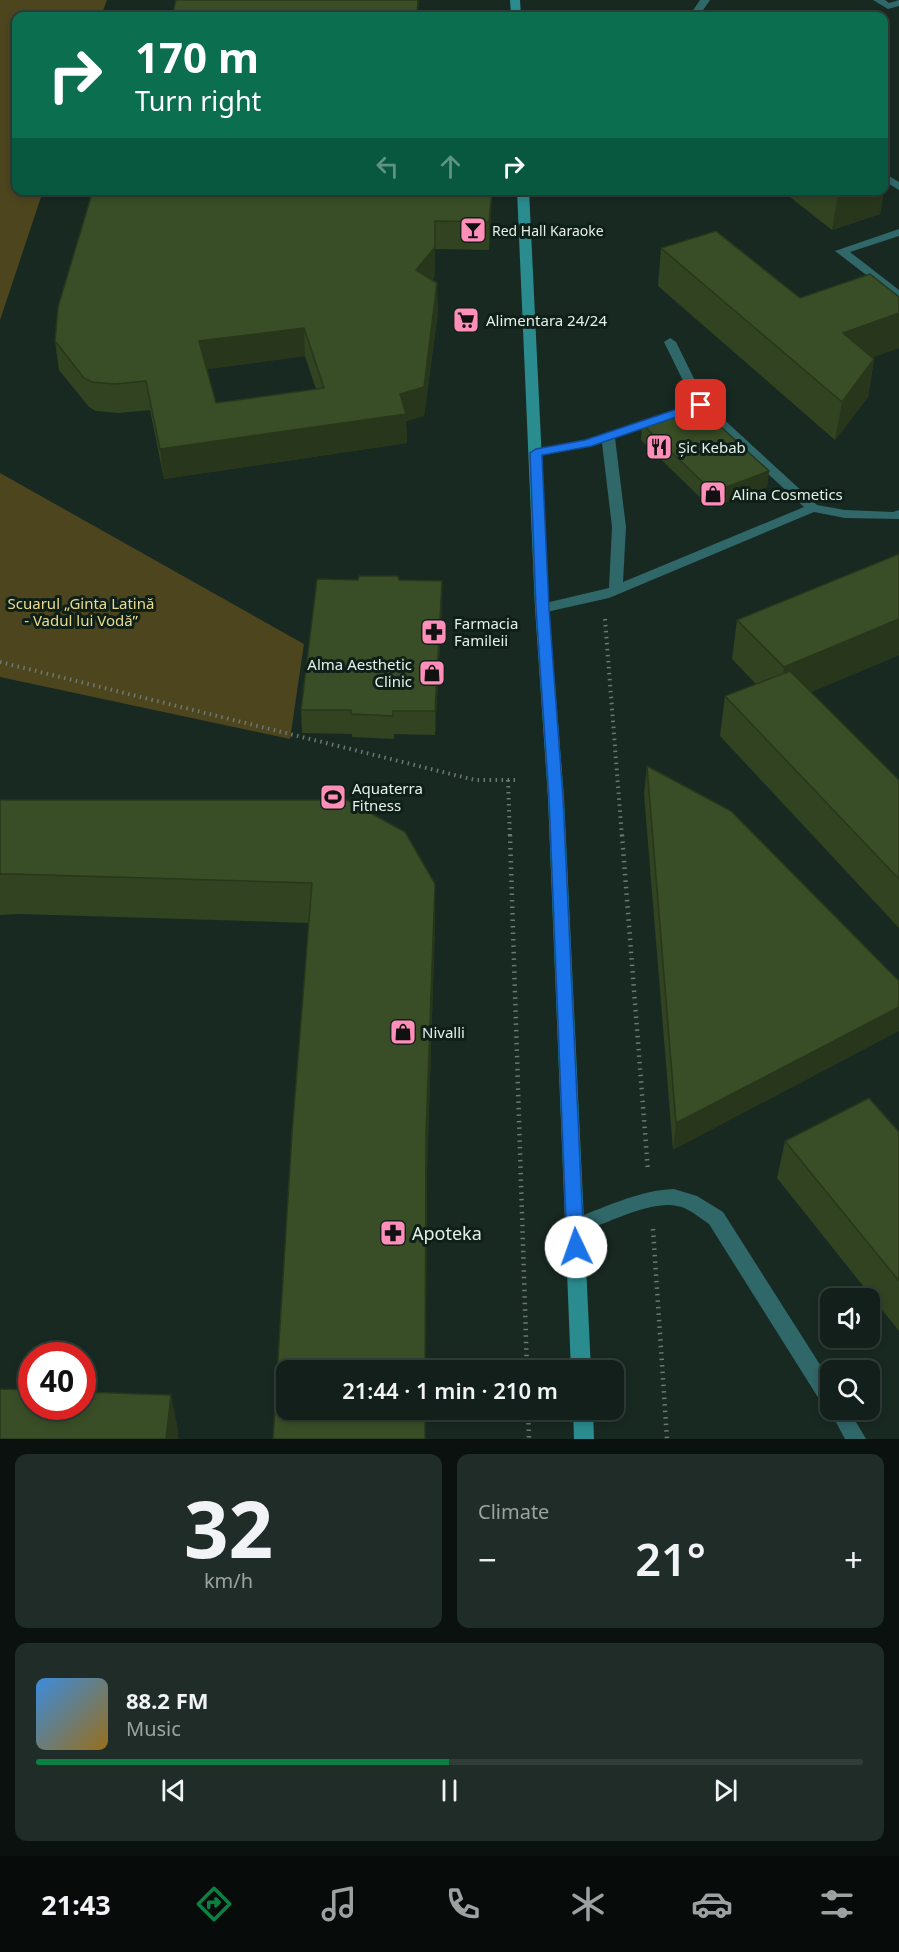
<!DOCTYPE html>
<html lang="en">
<head>
<meta charset="utf-8">
<style>
	:root { --surface:#121f1a; --page:#1f2c27; --text:#f1f3f6; --muted:#9ca2a2; --line:#313d39; --accent:#0b8043 }
	body { margin:0; font-family:"Noto Sans",sans-serif; background:var(--page); color:var(--text); height:100vh; display:flex; flex-direction:column; font-size:22px; white-space:nowrap }
	* { box-sizing:border-box; margin:0 }
	p { font-size:20px; color:var(--muted) }
	.icon { flex:none; width:33px; height:33px; fill:none; stroke:currentColor; stroke-width:2; stroke-linecap:round; stroke-linejoin:round }
	.map { position:relative; height:1439px; overflow:hidden }
	.side { display:flex; flex-direction:column; gap:15px; padding:15px; background:#0a110e; flex:1 }
	.side>* { flex:none }
	.guide { position:absolute; left:12px; top:12px; width:876px; height:183px; border-radius:12px; box-shadow:0 3px 9px #0003,0 0 0 2px var(--line); background:#0b6e4f; color:#fff; overflow:hidden }
	.fabs { position:absolute; left:820px; top:1288px; display:grid; gap:12px }
	.fabs a { display:grid; place-items:center; width:60px; height:60px; border-radius:12px; background:var(--surface); box-shadow:0 3px 9px #0003,0 0 0 2px var(--line); font-size:30px }
	.speed { position:absolute; left:18px; top:1342px; display:flex; gap:12px; font-size:30px; font-weight:700; text-align:center }
	.speed>* { display:grid; place-content:center; width:78px; height:78px; border-radius:50%; background:var(--surface); box-shadow:0 3px 9px #0003,0 0 0 2px var(--line); line-height:1 }
	.speed .limit { border:9px solid #d22; background:#fff; color:#111 }
	.pin { position:absolute; display:grid; place-items:center; width:51px; height:51px; color:#fff; margin:-26px; border-radius:12px; box-shadow:0 3px 9px #0006 }
	.me { position:absolute; width:66px; margin:-33px; rotate:357deg; stroke-linejoin:round; filter:drop-shadow(0 0 4px #0008) }
	.turn { display:flex; align-items:center; gap:21px; height:126px; padding:0 24px; font-size:27px }
	.turn .icon { width:78px; height:78px; stroke-width:2.5 }
	.turn b { display:block; font-size:42px; line-height:51px }
	.lanes { display:flex; align-items:center; height:57px; padding:0 24px; background:#0003; justify-content:center; gap:30px; direction:ltr }
	.lanes .off { opacity:.35 }
	.big { font-size:45px; font-weight:600; line-height:1.1 }
	.side .widget { flex:1; display:flex; flex-direction:column; justify-content:center; gap:9px; min-width:0; padding:0 21px; border-radius:12px; background:var(--page) }
	.side .dial { align-items:center; gap:0 }
	.dial b { font-size:78px; line-height:1 }
	.song { display:flex; align-items:center; gap:18px }
	.cover { width:72px; height:72px; border-radius:9px; background:linear-gradient(135deg,hsl(210 70% 55%),hsl(40 70% 35%)) }
	.played { height:6px; border-radius:3px; background:linear-gradient(90deg,var(--accent) 50%,var(--line) 50%) }
	.keys { display:flex; justify-content:space-around; direction:ltr }
	.heat { display:flex; justify-content:space-between; align-items:center; font-size:33px; direction:ltr }
	.side .tiles { flex:1; display:grid; gap:15px; grid-template-columns:1fr 1fr }
	.widget:last-child { grid-column:span 2 }
	.trip { position:absolute; left:276px; top:1360px; width:348px; height:60px; border-radius:12px; background:var(--surface); box-shadow:0 3px 9px #0003,0 0 0 2px var(--line); font-weight:600; line-height:60px; text-align:center }
	.tabs { display:flex; height:96px; justify-content:space-around; align-items:center; background:#070c0a; color:var(--muted) }
	.tabs .icon { width:42px; height:42px }
	.tabs .selected { color:var(--accent) }
	.tabs b { font-size:27px; color:var(--text) }
	.map>svg:first-child { display:block }
</style>
</head>
<body>
<div class="map">
<svg width="899" height="1439" viewBox="0 0 899 1439">
	<rect width="100%" height="100%" fill="#182922"/>
	<path fill="#4d451e" d="M 0,0 L 107,0 L 101,16 L 16,16 L 16,190 L 43,191 L 0,320 Z
		M 0,473 L 304,644 L 290,739 L 0,677 Z"/>
	<g fill="none" stroke-linecap="round" stroke-linejoin="round">
		<path stroke="#6b7973" stroke-width="4" stroke-dasharray="1.5 4.5" stroke-linecap="butt" d="M 605,619 L 622,837
			M 0,662 L 475,780 L 517,780
			M 508,780 L 510,837"/>
		<path stroke="#6b7973" stroke-width="4.5" stroke-dasharray="1.5 5" stroke-linecap="butt" d="M 510,835 L 527,1371
			M 622,835 L 648,1171
			M 653,1229 L 667,1439
			M 528,1410 L 529,1439"/>
		<path fill="#306769" fill-rule="evenodd" d="M 700,0 L 710,0 L 699,16 L 689,16 Z
			M 873,0 L 885,0 L 889,3 L 899,0 L 899,6 L 888,9 Z
			M 884,173 L 899,182 L 899,190 L 884,181 Z
			M 899,229 L 899,236 L 850,252 L 899,290 L 899,300 L 835,251 Z
			M 670,338 L 676,342 L 706,403 L 817,505 L 845,510 L 893,512 L 899,510 L 899,519 L 845,518 L 814,512 L 609,598 L 542,613 L 537,611 L 535,608 L 537,605 L 609,588 L 612,527 L 602,443 L 536,457 L 529,453 L 536,449 L 585,440 L 694,403 L 664,342 ZM 699,410 L 804,507 L 623,582 L 626,527 L 615,438 Z
			M 674,1189 L 697,1196 L 723,1212 L 831,1382 L 831,1410 L 849,1410 L 866,1439 L 845,1439 L 829,1409 L 824,1407 L 709,1224 C 700,1218 689,1208 677,1206 C 650,1200 601,1226 575,1235 L 568,1233 L 566,1227 L 568,1221 C 602,1209 638,1190 674,1189 Z"/>
		<path fill="#2a8c8f" fill-rule="evenodd" d="M 510,0 L 520,0 L 521,16 L 511,16 Z
			M 517,190 L 529,190 L 549,608 L 564,798 L 591,1371 L 571,1371 L 548,798 L 535,608 Z
			M 573,1410 L 593,1410 L 594,1439 L 574,1439 Z"/>
	</g>
	<path fill="#314321" fill-rule="evenodd" d="M 886,178 L 880,214 L 832,230 L 781,190 L 884,190 Z
		M 492,190 L 489,250 L 435,249 L 435,275 L 432,280 L 438,312 L 424,416 L 406,421 L 407,443 L 164,479 L 150,410 L 119,413 L 96,411 L 89,407 L 59,370 L 55,341 ZM 305,356 L 316,389 L 216,403 L 207,369 Z
		M 661,248 L 800,298 L 899,348 L 872,357 L 874,359 L 868,397 L 835,440 L 658,286 Z
		M 642,424 L 769,471 L 767,487 L 711,508 L 641,440 Z
		M 899,554 L 899,655 L 811,692 L 899,780 L 899,928 L 720,736 L 725,696 L 756,684 L 732,659 L 737,620 Z
		M 399,580 L 442,604 L 435,735 L 394,734 L 394,739 L 352,737 L 352,734 L 302,733 L 301,710 Z
		M 647,766 L 731,811 L 673,1150 L 644,794 Z
		M 0,800 L 347,800 L 435,924 L 427,1172 L 425,1439 L 273,1439 L 309,923 L 21,914 L 0,915 Z
		M 899,1132 L 899,1331 L 777,1178 L 785,1141 Z"/>
	<path fill="#28371b" d="M 418,0 L 419,0 L 418,16 L 417,16 Z
		M 886,178 L 880,214 L 832,230 L 838,193 L 846,190 L 884,190 L 884,179 Z
		M 492,190 L 491,214 L 489,250 L 489,222 Z
		M 435,247 L 435,275 L 417,298 L 416,270 Z
		M 437,283 L 438,312 L 424,416 L 406,421 L 407,443 L 164,479 L 160,449 L 400,394 Z
		M 899,313 L 899,348 L 836,371 L 843,333 Z
		M 304,328 L 305,356 L 202,370 L 199,341 Z
		M 874,359 L 868,397 L 835,440 L 842,402 Z
		M 769,471 L 767,487 L 711,508 L 713,492 Z
		M 442,581 L 442,604 L 435,735 L 435,711 Z
		M 899,619 L 899,655 L 778,706 L 784,667 Z
		M 435,884 L 435,924 L 427,1172 L 426,1371 L 425,1371 L 426,1133 Z
		M 899,1007 L 899,1031 L 673,1150 L 676,1123 Z
		M 171,1395 L 178,1430 L 178,1439 L 166,1439 Z
		M 425,1410 L 426,1410 L 425,1439 Z"/>
	<path fill="#394e26" stroke="#28371b" stroke-width="1.5" fill-rule="evenodd" d="M 176,0 L 418,0 L 417,16 L 144,16 L 145,12 L 173,12 Z
		M 93,190 L 492,190 L 489,222 L 435,221 L 435,247 L 416,270 L 437,283 L 424,387 L 400,394 L 406,414 L 160,449 L 146,381 L 115,384 L 92,382 L 84,378 L 55,341 L 58,307 ZM 304,328 L 324,388 L 216,403 L 199,341 Z
		M 834,190 L 846,190 L 838,193 Z
		M 716,231 L 800,298 L 870,274 L 899,297 L 899,313 L 843,333 L 874,359 L 842,402 L 661,248 Z
		M 697,405 L 769,471 L 713,492 L 642,424 Z
		M 899,554 L 899,619 L 784,667 L 737,620 Z
		M 359,576 L 398,576 L 399,580 L 442,581 L 435,711 L 393,711 L 393,716 L 351,714 L 351,710 L 301,710 L 317,579 L 358,580 Z
		M 790,671 L 899,780 L 899,879 L 725,696 Z
		M 647,766 L 731,811 L 899,981 L 899,1007 L 676,1123 Z
		M 0,800 L 347,800 L 405,832 L 435,884 L 426,1133 L 425,1371 L 286,1371 L 286,1410 L 425,1410 L 425,1439 L 273,1439 L 292,1133 L 312,883 L 12,874 L 0,874 Z
		M 869,1098 L 899,1132 L 899,1281 L 785,1141 Z
		M 0,1389 L 32,1390 L 32,1407 L 82,1407 L 82,1392 L 171,1395 L 166,1439 L 0,1439 Z"/>
	<path fill="#1a73e8" stroke="#114b97" stroke-width="1.5" d="M 701,401 L 705,402 L 705,407 L 592,446 L 542,455 L 549,608 L 563,798 L 584,1247 L 582,1253 L 576,1255 L 570,1253 L 567,1247 L 549,798 L 536,608 L 530,453 L 536,449 L 585,440 Z"/>
	<defs>
		<symbol id="bar-square" viewBox="-11 -11 22 22"><rect x="-9" y="-9" width="18" height="18" rx="4" fill="#ff8eb9" stroke="#0f2018"/><path d="M-6-5H6L.8 .8V4.5H3.5V6h-7V4.5H-.8V.8Z" fill="#111"/></symbol>
		<symbol id="supermarket-square" viewBox="-11 -11 22 22"><rect x="-9" y="-9" width="18" height="18" rx="4" fill="#ff8eb9" stroke="#0f2018"/><path d="M-6-5.5h2.5l.6 2H6L4.5 2H-2.5L-4.4-4H-6ZM-1.5 3.2a1.3 1.3 0 1 0 .1 0ZM3 3.2a1.3 1.3 0 1 0 .1 0Z" fill="#111"/></symbol>
		<symbol id="restaurant-square" viewBox="-11 -11 22 22"><rect x="-9" y="-9" width="18" height="18" rx="4" fill="#ff8eb9" stroke="#0f2018"/><path d="M-5-6h1v4h1v-4h1v4h1v-4h1v5L-1.5 .5V6h-2V.5L-5-1ZM5-6V6H3V1.5H1.5Q1.5-4 5-6Z" fill="#111"/></symbol>
		<symbol id="shop-square" viewBox="-11 -11 22 22"><rect x="-9" y="-9" width="18" height="18" rx="4" fill="#ff8eb9" stroke="#0f2018"/><path d="M-5-2.5h2.3a2.7 3.5 0 0 1 5.4 0H5L5.5 6h-11ZM-1.5-2.5h3a1.5 2.3 0 0 0-3 0Z" fill="#111"/></symbol>
		<symbol id="pharmacy-square" viewBox="-11 -11 22 22"><rect x="-9" y="-9" width="18" height="18" rx="4" fill="#ff8eb9" stroke="#0f2018"/><path d="M-2-6h4v4h4v4h-4v4h-4v-4h-4v-4h4Z" fill="#111"/></symbol>
		<symbol id="stadium-square" viewBox="-11 -11 22 22"><rect x="-9" y="-9" width="18" height="18" rx="4" fill="#ff8eb9" stroke="#0f2018"/><path d="M0-5a6.5 5 0 1 0 0 10a6.5 5 0 1 0 0-10ZM-3.5-1.8h7v3.6h-7Z" fill="#111"/></symbol>
	</defs>
	<g fill-rule="evenodd">
		<use href="#bar-square" x="458" y="215" width="30" height="30"/>
		<use href="#supermarket-square" x="451" y="305" width="30" height="30"/>
		<use href="#restaurant-square" x="644" y="432" width="30" height="30"/>
		<use href="#shop-square" x="698" y="479" width="30" height="30"/>
		<use href="#pharmacy-square" x="419" y="617" width="30" height="30"/>
		<use href="#shop-square" x="417" y="658" width="30" height="30"/>
		<use href="#stadium-square" x="318" y="782" width="30" height="30"/>
		<use href="#shop-square" x="388" y="1017" width="30" height="30"/>
		<use href="#pharmacy-square" x="378" y="1218" width="30" height="30"/>
	</g>
	<g text-anchor="middle" dominant-baseline="central" stroke-width="6" stroke-linejoin="round" paint-order="stroke">
		<g font-size="14" fill="#e5f0ea" stroke="#0f2018" text-anchor="start">
			<text x="492" y="230">Red Hall Karaoke</text>
		</g>
		<g font-size="15" fill="#e5f0ea" stroke="#0f2018" text-anchor="start">
			<text x="486" y="320">Alimentara 24/24</text>
			<text x="678" y="447">Șic Kebab</text>
			<text x="732" y="494">Alina Cosmetics</text>
			<text x="454" y="623">Farmacia<tspan x="454" dy="17">Famileii</tspan></text>
			<text x="412" y="664" text-anchor="end">Alma Aesthetic<tspan x="412" dy="17">Clinic</tspan></text>
			<text x="352" y="788">Aquaterra<tspan x="352" dy="17">Fitness</tspan></text>
			<text x="422" y="1032">Nivalli</text>
		</g>
		<g font-size="15" fill="#ebdb8e" stroke="#0f2018">
			<text x="81" y="603">Scuarul „Ginta Latină<tspan x="81" dy="17">- Vadul lui Vodă”</tspan></text>
		</g>
		<g font-size="18" fill="#e5f0ea" stroke="#0f2018" text-anchor="start">
			<text x="412" y="1233">Apoteka</text>
		</g>
	</g>
</svg>
<div class="fabs">
<a><svg class="icon" aria-label="sound" viewBox="0 0 24 24"><path d="M4 9h4l5-4v14l-5-4H4zM17 9q2 3 0 6"/></svg></a>
<a><svg class="icon" aria-label="search" viewBox="0 0 24 24"><circle cx="10" cy="10" r="6"/><path d="M15 15l6 6"/></svg></a>
</div>
<div class="speed"><div class="limit">40</div></div>
<div class="pin" style="left:701px;top:405px;background:#d93025"><svg class="icon" aria-label="arrive" viewBox="0 0 24 24"><path d="M6 21V4h12l-3 4 3 4H6"/></svg></div>
<svg class="me" style="left:576px;top:1247px" viewBox="-20 -20 40 40"><circle r="19" fill="#fff"/><path d="M0-13L10 11 0 6-10 11z" fill="#1a73e8"/></svg>
<div class="trip">21:44 · 1 min · 210 m</div>
<div class="guide">
<div class="turn"><svg class="icon" aria-label="right" viewBox="0 0 24 24"><path d="M7 20v-9h11M14 6l5 5-5 5"/></svg><div><b>170 m</b>Turn right</div></div>
<div class="lanes"><svg class="icon off" aria-label="left" viewBox="0 0 24 24"><path d="M17 20v-9H6M10 6l-5 5 5 5"/></svg><svg class="icon off" aria-label="ahead" viewBox="0 0 24 24"><path d="M12 20V5M6 11l6-6 6 6"/></svg><svg class="icon" aria-label="right" viewBox="0 0 24 24"><path d="M7 20v-9h11M14 6l5 5-5 5"/></svg></div>
</div>
</div>
<section class="side">
<div class="tiles">
<div class="widget dial"><b>32</b><p>km/h</p></div>
<div class="widget"><p>Climate</p>
<div class="heat"><a>−</a><b class="big">21°</b><a>+</a></div>
</div>
<div class="widget">
<div class="song"><i class="cover"></i><div><b>88.2 FM</b><p>Music</p></div></div>
<div class="played"></div>
<div class="keys"><svg class="icon" aria-label="previous" viewBox="0 0 24 24"><path d="M18 5L8 12l10 7zM5 5v14"/></svg><svg class="icon" aria-label="pause" viewBox="0 0 24 24"><path d="M8 5v14M16 5v14"/></svg><svg class="icon" aria-label="next" viewBox="0 0 24 24"><path d="M6 5l10 7-10 7zM19 5v14"/></svg></div>
</div>
</div>
</section>
<nav class="tabs">
<b>21:43</b>
<svg class="icon selected" aria-label="directions" viewBox="0 0 24 24"><path d="M12 3l9 9-9 9-9-9zM9 14v-3h6M13 9l2 2-2 2"/></svg>
<svg class="icon" aria-label="music" viewBox="0 0 24 24"><path d="M9 18V5l10-2v13"/><circle cx="6" cy="18" r="3"/><circle cx="16" cy="16" r="3"/></svg>
<svg class="icon" aria-label="phone" viewBox="0 0 24 24"><path d="M5 4h4l2 5-3 2q2 4 5 5l2-3 5 2v4C11 20 4 13 5 4z"/></svg>
<svg class="icon" aria-label="climate" viewBox="0 0 24 24"><path d="M12 3v18M4 7l16 10M4 17L20 7"/></svg>
<svg class="icon" aria-label="car" viewBox="0 0 24 24"><path d="M5 17H2v-5l4-1 3-4h7l3 4 3 1v5h-3M9 17h6M6 11h13"/><circle cx="7" cy="17" r="2"/><circle cx="17" cy="17" r="2"/></svg>
<svg class="icon" aria-label="filters" viewBox="0 0 24 24"><path d="M4 7h16M4 17h16"/><circle cx="9" cy="7" r="2"/><circle cx="15" cy="17" r="2"/></svg>
</nav>
</body>
</html>
